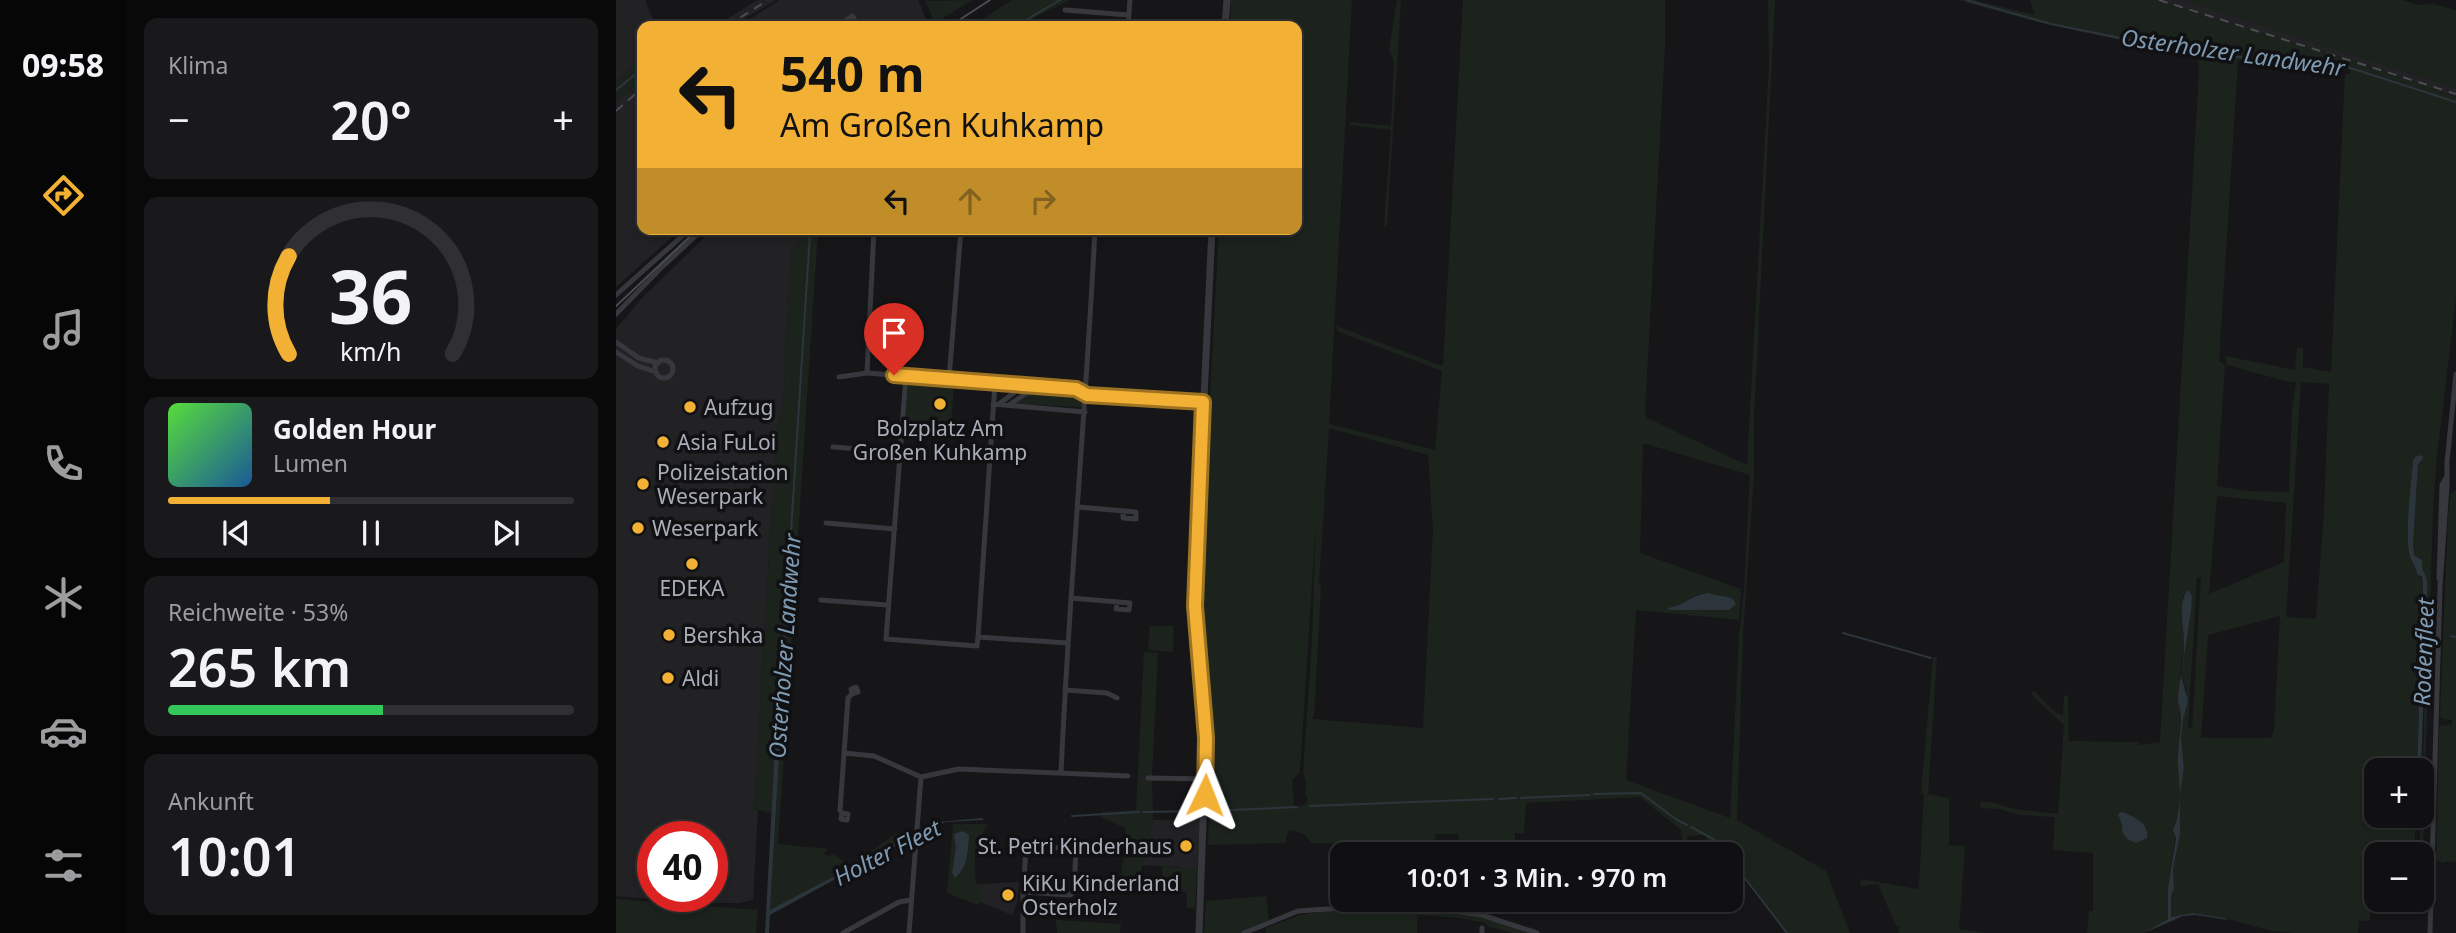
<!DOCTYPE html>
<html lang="de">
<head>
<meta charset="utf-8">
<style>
	:root { --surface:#101012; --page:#19191b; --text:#f1f3f6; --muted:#9c9d9f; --line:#303032; --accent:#f2b134 }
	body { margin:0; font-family:"Noto Sans",sans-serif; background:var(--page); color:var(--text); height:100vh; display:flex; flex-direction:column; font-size:26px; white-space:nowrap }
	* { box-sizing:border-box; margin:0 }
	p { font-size:23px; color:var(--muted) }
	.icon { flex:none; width:38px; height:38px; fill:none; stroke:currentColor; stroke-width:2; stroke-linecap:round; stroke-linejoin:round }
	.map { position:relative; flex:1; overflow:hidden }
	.panel { display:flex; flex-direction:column; gap:18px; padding:18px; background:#09090a; width:490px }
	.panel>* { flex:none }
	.guide { position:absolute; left:21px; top:21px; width:665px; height:214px; border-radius:14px; box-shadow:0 4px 10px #0003,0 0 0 2px var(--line); background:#f2b134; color:#111; overflow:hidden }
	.controls { position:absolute; left:1748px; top:758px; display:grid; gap:14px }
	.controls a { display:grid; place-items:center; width:70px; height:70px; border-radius:14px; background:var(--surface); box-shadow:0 4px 10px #0003,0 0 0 2px var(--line); font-size:35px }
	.speed { position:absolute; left:21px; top:821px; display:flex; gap:14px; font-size:35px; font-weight:700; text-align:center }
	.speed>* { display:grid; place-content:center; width:91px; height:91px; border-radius:50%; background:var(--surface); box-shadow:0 4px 10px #0003,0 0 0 2px var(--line); line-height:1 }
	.speed .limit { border:10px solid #d22; background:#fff; color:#111 }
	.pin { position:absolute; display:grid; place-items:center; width:60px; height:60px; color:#fff; margin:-72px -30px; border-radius:50% 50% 50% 0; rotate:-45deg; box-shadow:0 0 7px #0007 }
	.pin .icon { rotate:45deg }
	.me { position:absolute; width:77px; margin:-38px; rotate:2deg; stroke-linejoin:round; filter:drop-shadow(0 0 5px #0008) }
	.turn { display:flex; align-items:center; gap:24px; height:147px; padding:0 28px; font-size:32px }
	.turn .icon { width:91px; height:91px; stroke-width:2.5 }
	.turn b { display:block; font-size:49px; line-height:60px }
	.lanes { display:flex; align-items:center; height:66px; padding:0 28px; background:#0003; justify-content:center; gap:35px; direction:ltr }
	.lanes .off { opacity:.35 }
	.big { font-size:52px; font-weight:600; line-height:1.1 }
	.panel .card { flex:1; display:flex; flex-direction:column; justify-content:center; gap:10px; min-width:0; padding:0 24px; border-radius:14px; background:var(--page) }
	.panel .dial { align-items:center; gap:0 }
	.dial svg { height:182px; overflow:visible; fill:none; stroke:var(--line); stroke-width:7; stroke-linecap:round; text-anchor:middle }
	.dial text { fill:var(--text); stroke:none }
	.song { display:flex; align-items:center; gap:21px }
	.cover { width:84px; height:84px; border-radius:10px; background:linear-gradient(135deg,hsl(110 70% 55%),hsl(210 70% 35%)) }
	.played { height:7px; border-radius:4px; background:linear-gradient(90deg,var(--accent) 40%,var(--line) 40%) }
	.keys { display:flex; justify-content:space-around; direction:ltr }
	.heat { display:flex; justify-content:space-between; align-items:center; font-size:38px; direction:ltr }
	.charge { height:10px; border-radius:5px; background:linear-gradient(90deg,#34c759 53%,var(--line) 0) }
	.trip { position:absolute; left:714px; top:842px; width:413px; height:70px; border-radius:14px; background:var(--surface); box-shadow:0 4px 10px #0003,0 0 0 2px var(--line); font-weight:600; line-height:70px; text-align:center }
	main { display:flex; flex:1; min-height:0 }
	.tab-bar { display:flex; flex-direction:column; width:126px; justify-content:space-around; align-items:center; background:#060607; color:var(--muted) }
	.tab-bar .icon { width:49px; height:49px }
	.tab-bar .selected { color:var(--accent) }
	.tab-bar b { font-size:32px; color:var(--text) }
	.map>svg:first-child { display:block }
</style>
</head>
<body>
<main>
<nav class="tab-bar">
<b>09:58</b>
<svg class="icon selected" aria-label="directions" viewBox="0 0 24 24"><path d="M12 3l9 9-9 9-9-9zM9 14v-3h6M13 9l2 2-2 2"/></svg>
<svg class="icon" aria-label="music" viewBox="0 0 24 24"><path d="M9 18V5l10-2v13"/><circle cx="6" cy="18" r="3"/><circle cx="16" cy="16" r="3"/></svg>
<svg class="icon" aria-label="phone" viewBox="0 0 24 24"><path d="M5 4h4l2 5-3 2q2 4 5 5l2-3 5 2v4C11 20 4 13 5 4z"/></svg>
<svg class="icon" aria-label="climate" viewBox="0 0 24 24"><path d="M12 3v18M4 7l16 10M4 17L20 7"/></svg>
<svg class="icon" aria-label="car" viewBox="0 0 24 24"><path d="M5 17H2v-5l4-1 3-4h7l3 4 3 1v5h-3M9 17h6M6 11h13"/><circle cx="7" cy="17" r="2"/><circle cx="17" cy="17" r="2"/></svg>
<svg class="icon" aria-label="filters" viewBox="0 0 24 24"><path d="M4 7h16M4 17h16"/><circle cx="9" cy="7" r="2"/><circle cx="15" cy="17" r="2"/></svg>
</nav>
<section class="panel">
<div class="card"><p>Klima</p>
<div class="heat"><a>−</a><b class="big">20°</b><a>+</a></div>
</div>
<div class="card dial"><svg viewBox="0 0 100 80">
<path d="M14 69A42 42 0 1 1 86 69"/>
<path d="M14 69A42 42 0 0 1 14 26" stroke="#f2b134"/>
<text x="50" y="56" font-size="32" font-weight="700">36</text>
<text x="50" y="72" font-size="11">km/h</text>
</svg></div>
<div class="card">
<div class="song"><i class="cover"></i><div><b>Golden Hour</b><p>Lumen</p></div></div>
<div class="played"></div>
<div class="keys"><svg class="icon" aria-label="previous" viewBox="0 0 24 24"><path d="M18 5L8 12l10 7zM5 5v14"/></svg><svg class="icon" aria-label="pause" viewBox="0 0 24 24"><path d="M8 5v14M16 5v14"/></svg><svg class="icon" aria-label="next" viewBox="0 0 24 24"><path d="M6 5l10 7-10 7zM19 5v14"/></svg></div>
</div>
<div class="card"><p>Reichweite · 53%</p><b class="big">265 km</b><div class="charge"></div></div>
<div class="card"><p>Ankunft</p><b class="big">10:01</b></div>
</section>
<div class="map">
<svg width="1840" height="933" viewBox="0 0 1840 933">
	<rect width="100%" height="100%" fill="#161618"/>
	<path fill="#222225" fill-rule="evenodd" d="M 0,0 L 29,0 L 40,26 L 26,26 L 26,60 L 0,82 Z
		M 141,0 L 160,0 L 123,22 L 124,25 L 164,0 L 302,0 L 313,26 L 100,26 Z
		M 1537,0 L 1567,0 L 1840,88 L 1840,97 L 1738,61 Z
		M 26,80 L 26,229 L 65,229 L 0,287 L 0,102 Z
		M 97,229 L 183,229 L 182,243 L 175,249 L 167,407 L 160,437 L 138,809 L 142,810 L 137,900 L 123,903 L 85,903 L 0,896 L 0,329 L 24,300 ZM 37,836 L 96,836 L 96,896 L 37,896 Z
		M 584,819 L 581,870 L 565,869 L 564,867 L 526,865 L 537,820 Z
		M 403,882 L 401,904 L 396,915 L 364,902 L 365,884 Z"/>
	<path fill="#1c231d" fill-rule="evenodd" d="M 309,0 L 314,1 L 356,0 L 319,23 Z
		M 396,0 L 454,0 L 401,26 L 355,26 Z
		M 615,0 L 736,0 L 713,424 L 819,450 L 826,371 L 721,331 L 721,326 L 823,365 L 827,365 L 847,0 L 1049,0 L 1049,46 L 1029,411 L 1031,418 L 1131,465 L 1153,65 L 1152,0 L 1159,0 L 1138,415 L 1138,476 L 1127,635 L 1121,820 L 1210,871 L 1234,933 L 1172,933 L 1117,860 L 1115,861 L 1115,854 L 1095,854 L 1089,835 L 1071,836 L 1073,854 L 1068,854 L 1065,830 L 1024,797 L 910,803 L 908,833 L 899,833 L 899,853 L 879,854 L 879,849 L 844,851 L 842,834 L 819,834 L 819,854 L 804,854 L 804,845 L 696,843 L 688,834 L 673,830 L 669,843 L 592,845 L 596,746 L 586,642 L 584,583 L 603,229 L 681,229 L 681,26 L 614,26 ZM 713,428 L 812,455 L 817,529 L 807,728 L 696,719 L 698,716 L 705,587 L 703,583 ZM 1027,443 L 1134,475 L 1128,590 L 1123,636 L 1114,818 L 1010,780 L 1020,610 L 1123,620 L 1125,589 L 1024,553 ZM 700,521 L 696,638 L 687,773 L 690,781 L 689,796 L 692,797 L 689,805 L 678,806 L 676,780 L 684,772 ZM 1091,593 L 1116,598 L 1113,610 L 1053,610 L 1084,594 Z
		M 781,0 L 785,1 L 771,227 L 768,227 L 775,130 L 734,125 L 734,122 L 775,126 L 778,61 L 773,49 Z
		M 1342,0 L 1358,0 L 1419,15 L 1414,0 L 1537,0 L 1738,61 L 1840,97 L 1840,298 L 1821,457 L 1817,506 L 1806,888 L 1806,854 L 1804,854 L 1804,816 L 1806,816 L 1811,579 L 1806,568 L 1806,560 L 1798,555 L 1797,546 L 1802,464 L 1804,460 L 1797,461 C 1796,483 1788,535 1793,554 C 1796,568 1806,572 1807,589 L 1801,770 L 1760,770 L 1760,816 L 1799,816 L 1799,854 L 1760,854 L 1760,878 L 1756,879 L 1754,921 L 1743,921 L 1742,933 L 1678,933 L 1652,930 L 1608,918 L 1577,913 L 1555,917 L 1555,896 L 1558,889 L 1557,868 L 1564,835 L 1564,796 L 1568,767 L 1565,740 L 1570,689 L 1565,675 L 1576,596 L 1567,596 L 1568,642 L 1564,679 L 1565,686 L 1562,697 L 1565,716 L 1562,763 L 1564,780 L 1563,811 L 1553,881 L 1552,919 L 1528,933 L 1471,933 L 1473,911 L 1477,911 L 1477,853 L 1437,850 L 1439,817 L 1405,815 L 1383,809 L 1364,808 L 1365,802 L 1376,802 L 1397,809 L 1442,814 L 1448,725 L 1415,694 L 1418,691 L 1440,713 L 1447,716 L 1448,696 L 1452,695 L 1453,741 L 1522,742 L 1524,745 L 1544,742 L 1583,72 L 1582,57 L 1421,22 ZM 1622,61 L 1698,65 L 1734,70 L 1734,74 L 1729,74 L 1715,372 L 1687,367 L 1687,348 L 1681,347 L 1679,370 L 1609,356 L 1611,365 L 1673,382 L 1680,382 L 1676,409 L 1673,492 L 1630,491 L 1601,486 L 1609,365 L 1603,361 ZM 1685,382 L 1713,384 L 1708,512 L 1700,619 L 1670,617 ZM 1601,496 L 1670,503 L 1668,562 L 1593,594 ZM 1581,577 L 1585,578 L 1576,729 L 1572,727 ZM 1664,616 L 1658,730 L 1655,738 L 1585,738 L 1592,635 Z
		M 1567,0 L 1787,0 L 1801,5 L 1817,4 L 1840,10 L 1840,88 Z
		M 26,60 L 26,80 L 0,102 L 0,82 Z
		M 183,229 L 202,229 L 162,844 L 212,849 L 208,854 L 214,856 L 217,853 L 231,864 L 255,854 L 255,851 L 279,834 L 296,831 L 295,836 L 276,847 L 154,911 L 168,675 L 163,674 L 157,813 L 138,809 L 160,437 L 167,407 L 175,249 L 182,243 Z
		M 293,379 L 338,382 L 335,426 L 289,423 Z
		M 421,389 L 454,391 L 467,396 L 466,407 L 400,404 Z
		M 1840,490 L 1840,862 L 1832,861 L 1826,863 L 1820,860 L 1823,730 L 1824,726 L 1836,724 L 1836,720 L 1826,719 L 1824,714 L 1832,515 L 1835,493 Z
		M 534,626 L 558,626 L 557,652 L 532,650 Z
		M 528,652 L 542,653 L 536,775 L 537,820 L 522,885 L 517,885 L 516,892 L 506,891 C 501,868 514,849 509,828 L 485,817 L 486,812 L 520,810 Z
		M 1317,657 L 1321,657 L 1312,794 L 1333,798 L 1333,845 L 1349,846 L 1343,929 L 1370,933 L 1282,933 L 1283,926 L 1280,926 L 1262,884 L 1244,886 L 1245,879 L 1301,889 L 1303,886 L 1308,794 L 1305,793 Z
		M 337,824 L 372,824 C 359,843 357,861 360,883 L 365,884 L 365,900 L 362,905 L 331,893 Z
		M 546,866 L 581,870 L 579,908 L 571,908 L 571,892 L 552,891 L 547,886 Z
		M 650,896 L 653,921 L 623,933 L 588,933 L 590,901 Z
		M 0,899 L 142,910 L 140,933 L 0,933 Z
		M 788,907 L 871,918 L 915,933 L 897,933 L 871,926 L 870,923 L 844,918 L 804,915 L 801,916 L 801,933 L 650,933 L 650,928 L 684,915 L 710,911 Z
		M 440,920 L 505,924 L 504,933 L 441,933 Z"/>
	<path fill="#2c353c" d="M 1806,455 L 1807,459 L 1802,464 L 1797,546 L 1798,555 L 1806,560 L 1806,568 L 1811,579 L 1811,598 L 1805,770 L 1801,770 L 1807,589 L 1806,577 L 1801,574 C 1800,565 1794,561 1793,553 C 1789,531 1795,485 1797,461 L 1799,457 Z
		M 1572,590 L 1576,596 L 1575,611 L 1565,675 L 1572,701 L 1567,719 L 1565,740 L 1568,767 L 1564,796 L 1564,835 L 1557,868 L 1558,889 L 1555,896 L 1555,917 L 1577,913 L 1608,918 L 1612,920 L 1580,915 L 1567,916 L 1528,933 L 1552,919 L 1552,888 L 1560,838 L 1557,830 C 1566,811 1564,787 1562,766 C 1561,751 1565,733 1565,717 C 1565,710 1561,703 1562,696 C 1564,679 1568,660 1568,642 C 1568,626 1561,603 1572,590 Z
		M 1091,593 L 1116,598 L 1120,604 L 1113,610 L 1053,610 L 1052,608 C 1067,606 1076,595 1091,593 Z
		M 163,674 L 168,674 L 154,910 L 322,822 L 366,818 L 368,820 L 330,822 L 307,831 L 154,915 L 153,933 L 149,933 Z
		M 1506,812 C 1518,817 1534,823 1531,838 L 1520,843 C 1511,840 1505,835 1506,825 L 1502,814 Z
		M 347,831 L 353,835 C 352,851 352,867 339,878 L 336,873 L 340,847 L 338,834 Z"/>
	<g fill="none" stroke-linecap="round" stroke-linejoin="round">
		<path stroke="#2c353c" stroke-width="2" d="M 1350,0 L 1435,24 L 1563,50 L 1603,56 L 1716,62 L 1840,102
			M 400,26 L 444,0
			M 0,90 L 26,69
			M 1227,633 L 1315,658
			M 1835,636 L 1840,637
			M 166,673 L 194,233
			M 978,794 L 1025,793 L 1061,820 L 1071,825
			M 905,798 L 974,795
			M 883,799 L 900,798
			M 694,806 L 877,799
			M 593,811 L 681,807
			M 527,812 L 584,811
			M 456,816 L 523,812
			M 1075,827 L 1099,840 L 1110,854
			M 1115,860 L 1171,933"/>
		<path stroke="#37383d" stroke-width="5" d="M 449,10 L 513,15
			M 222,26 L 236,16 L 243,26
			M 512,26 L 514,0
			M 0,295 L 74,229
			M 0,314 L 45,268 L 87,229
			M 0,342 L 23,358 L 42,363
			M 0,352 L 22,366 L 40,372
			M39 369a9 9 0 1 1 18 0a9 9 0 1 1-18 0Z
			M 251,373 L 258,229
			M 290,376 L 270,639 L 361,646 L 362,637 L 452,643
			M 223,377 L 251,373 L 460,389 L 471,395 L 587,402
			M 333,379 L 345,229
			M 377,404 L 469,412
			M 383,404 L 408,385
			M 393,405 L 420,387
			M 217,447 L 284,452
			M 462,507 L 520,512 L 520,519 L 507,518 L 507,511
			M 210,523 L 279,529
			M 1823,579 L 1826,485 L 1830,478
			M 455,598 L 514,603 L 513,610 L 500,609 L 501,602
			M 205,600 L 272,605
			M 362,637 L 379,383
			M 449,690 L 491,693 L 501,698
			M 228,753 L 258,756 L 305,777 L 343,769 L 512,776
			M 445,773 C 453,592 470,411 479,229
			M 532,778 L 589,779
			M 226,813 L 225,819 L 231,820 L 232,814 L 226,813 L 224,810 L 232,698 L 236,694 L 235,689 L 240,687 L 242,692 L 236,694
			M 407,892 L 454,895 L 458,892 L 460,849 L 457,847 L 410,849 L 407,892 L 407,933
			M 866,928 L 866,933
			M 227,933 L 283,902 L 295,900
			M 293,933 L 305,777
			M 628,933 L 682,911 L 787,904 L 866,915 L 921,933
			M 1814,933 L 1824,587 L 1831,486 L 1831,462 L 1840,374"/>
		<path stroke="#37383d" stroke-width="7" d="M 609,26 L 611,0
			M 583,933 L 590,738 L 580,637 L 580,567 L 596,229"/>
		<path stroke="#4a4c52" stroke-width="2" d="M 334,26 L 374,0
			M 0,306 L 82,229"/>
		<path stroke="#4a4c52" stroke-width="2" stroke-dasharray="9 7" stroke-linecap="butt" d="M 1543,0 L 1840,94
			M 111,26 L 152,0
			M 0,111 L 26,88"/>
	</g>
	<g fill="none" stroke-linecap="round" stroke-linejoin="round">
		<defs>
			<path id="route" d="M 278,375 L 460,389 L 471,395 L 587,402 L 579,606 L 590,738 L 589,795"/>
		</defs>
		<use href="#route" stroke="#9d7322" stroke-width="18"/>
		<use href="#route" stroke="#f2b134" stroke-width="12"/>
	</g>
	<g fill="#f2b134" stroke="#111113" stroke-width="2.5">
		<circle cx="324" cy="404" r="7"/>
		<circle cx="74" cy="407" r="7"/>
		<circle cx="47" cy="442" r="7"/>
		<circle cx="27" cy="484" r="7"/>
		<circle cx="22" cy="528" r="7"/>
		<circle cx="76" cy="564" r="7"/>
		<circle cx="53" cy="635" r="7"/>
		<circle cx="52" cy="678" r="7"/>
		<circle cx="570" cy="846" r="7"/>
		<circle cx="392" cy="895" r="7"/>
	</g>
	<g text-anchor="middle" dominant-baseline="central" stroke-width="7" stroke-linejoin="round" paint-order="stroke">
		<g font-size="21" fill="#a8adb8" stroke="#111113" text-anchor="start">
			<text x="88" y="407">Aufzug</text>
			<text x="324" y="428" text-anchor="middle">Bolzplatz Am<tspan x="324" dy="24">Großen Kuhkamp</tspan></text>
			<text x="61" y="442">Asia FuLoi</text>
			<text x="41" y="472">Polizeistation<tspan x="41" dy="24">Weserpark</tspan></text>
			<text x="36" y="528">Weserpark</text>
			<text x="76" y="588" text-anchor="middle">EDEKA</text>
			<text x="67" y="635">Bershka</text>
			<text x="66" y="678">Aldi</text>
			<text x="556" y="846" text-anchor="end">St. Petri Kinderhaus</text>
			<text x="406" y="883">KiKu Kinderland<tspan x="406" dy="24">Osterholz</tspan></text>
		</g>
		<g font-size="23" font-style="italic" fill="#7f9bb3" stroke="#111113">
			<text transform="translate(1617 52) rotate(8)">Osterholzer Landwehr</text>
			<text transform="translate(168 646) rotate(-86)">Osterholzer Landwehr</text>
			<text transform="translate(1807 652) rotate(-88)">Rodenfleet</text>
			<text transform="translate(271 852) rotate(-27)">Holter Fleet</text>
		</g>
	</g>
</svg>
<div class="controls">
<a>+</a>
<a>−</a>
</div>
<div class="speed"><div class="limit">40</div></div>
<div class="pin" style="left:278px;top:375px;background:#d93025"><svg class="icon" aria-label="arrive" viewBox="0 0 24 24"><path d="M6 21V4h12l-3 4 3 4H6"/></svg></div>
<svg class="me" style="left:589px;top:795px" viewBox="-20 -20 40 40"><path d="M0-17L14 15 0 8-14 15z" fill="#f2b134" stroke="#fff" stroke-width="4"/></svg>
<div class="trip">10:01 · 3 Min. · 970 m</div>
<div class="guide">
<div class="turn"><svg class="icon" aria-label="left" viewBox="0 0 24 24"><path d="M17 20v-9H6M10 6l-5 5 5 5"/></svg><div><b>540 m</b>Am Großen Kuhkamp</div></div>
<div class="lanes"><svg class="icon" aria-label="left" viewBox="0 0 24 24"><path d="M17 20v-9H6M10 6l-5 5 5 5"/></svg><svg class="icon off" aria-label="ahead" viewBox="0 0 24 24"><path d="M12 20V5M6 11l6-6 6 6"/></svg><svg class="icon off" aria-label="right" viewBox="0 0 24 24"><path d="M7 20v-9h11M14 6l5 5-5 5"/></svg></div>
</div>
</div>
</main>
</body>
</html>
